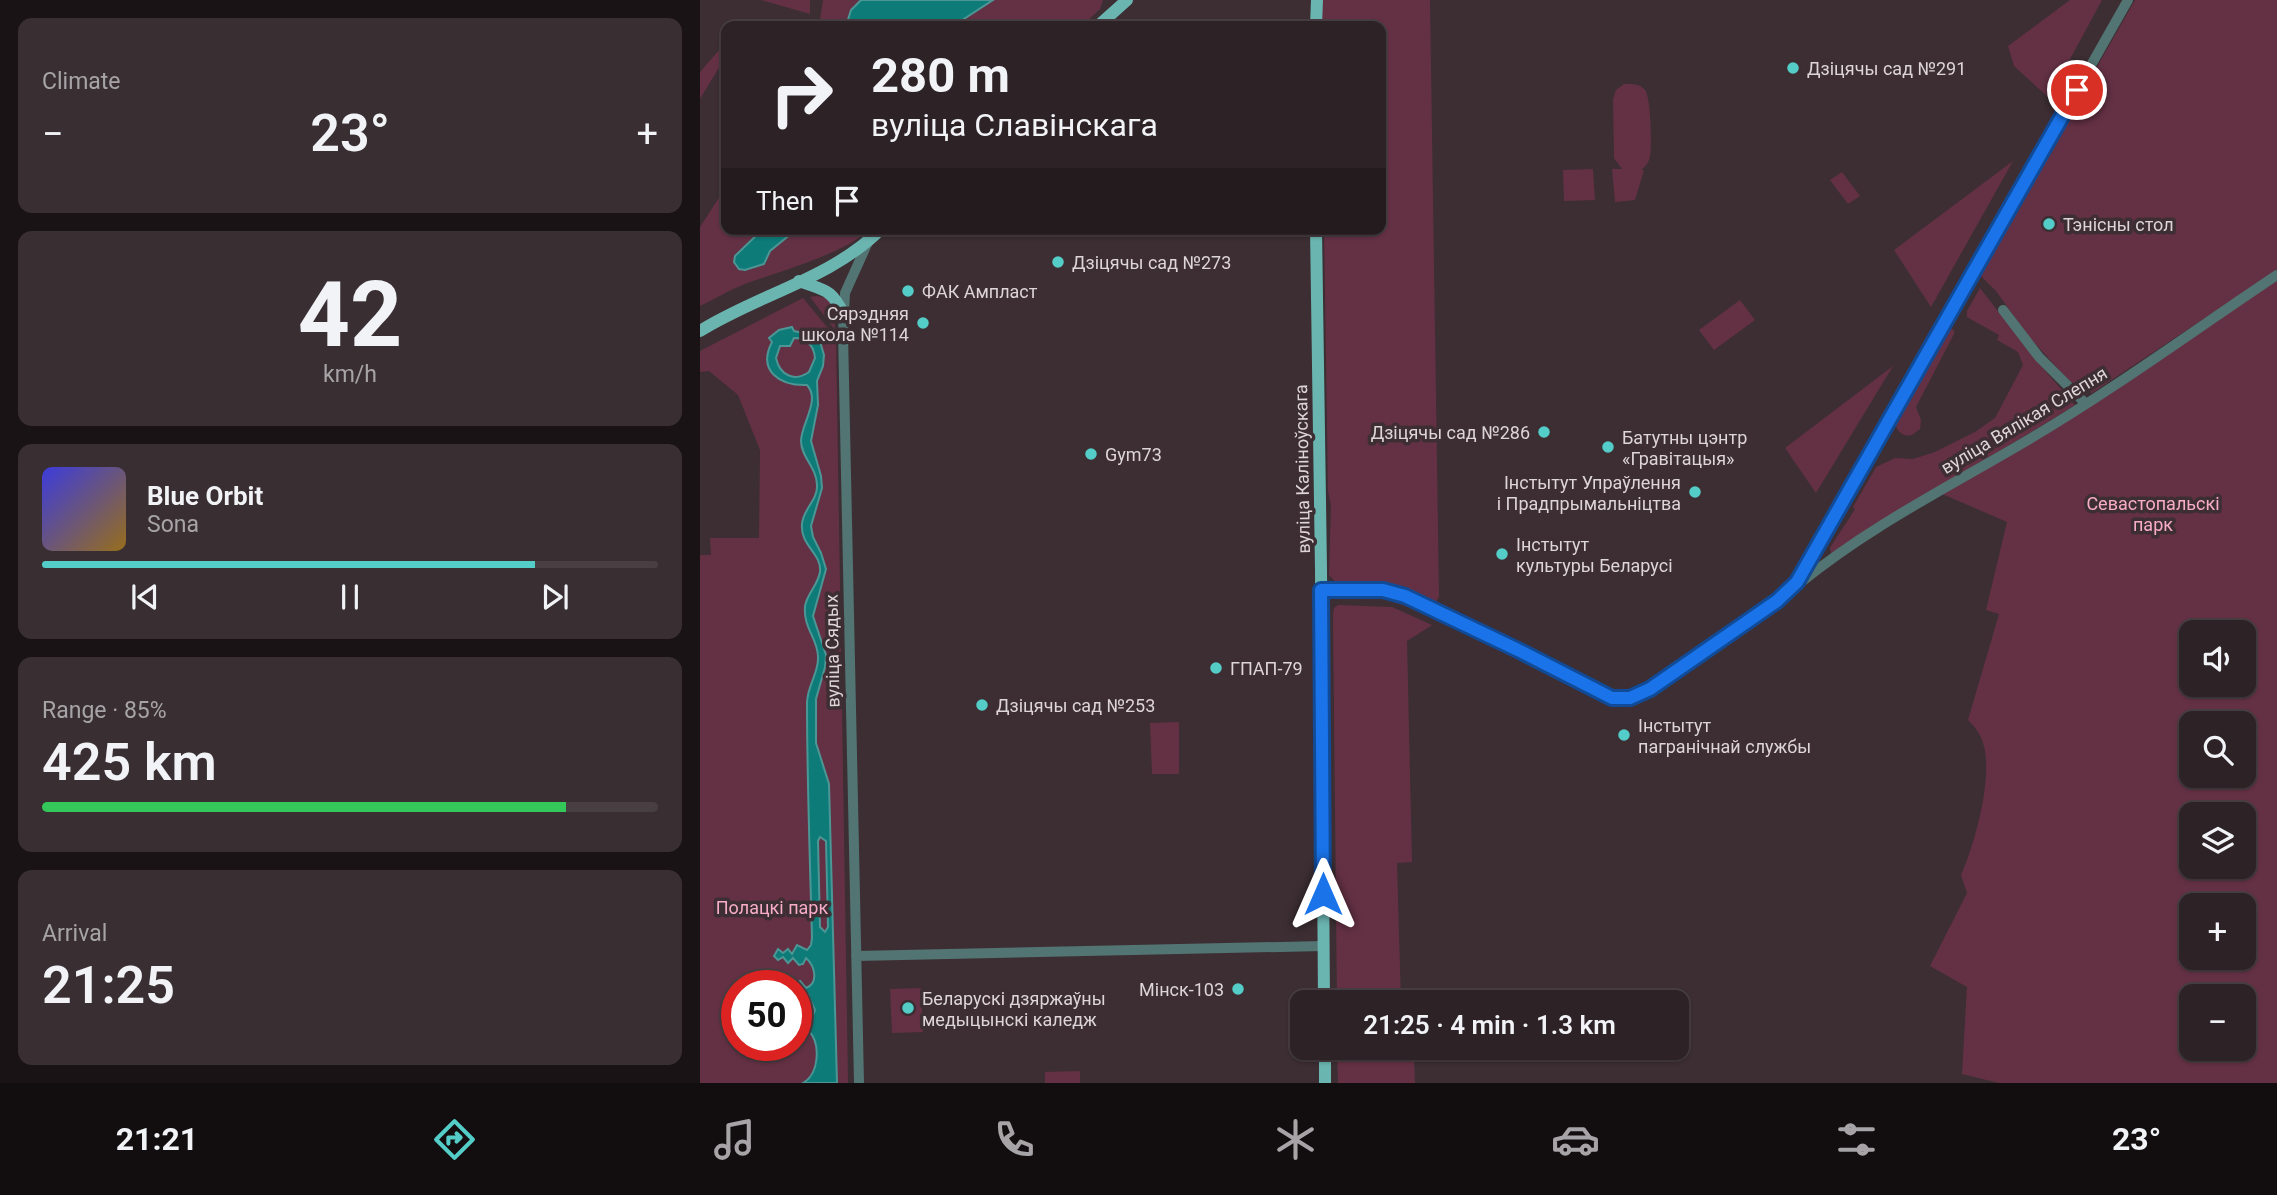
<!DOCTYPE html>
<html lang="en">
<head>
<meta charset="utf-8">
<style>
	:root { --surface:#2d2226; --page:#392f32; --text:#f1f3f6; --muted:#a7a4a7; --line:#483f43; --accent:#54cdc8 }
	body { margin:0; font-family:Roboto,sans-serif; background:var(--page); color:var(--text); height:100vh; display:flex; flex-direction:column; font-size:26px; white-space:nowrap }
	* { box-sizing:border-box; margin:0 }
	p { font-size:23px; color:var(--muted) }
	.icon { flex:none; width:38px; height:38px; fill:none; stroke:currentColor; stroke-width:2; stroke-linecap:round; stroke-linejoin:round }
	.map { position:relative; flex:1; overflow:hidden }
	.side { display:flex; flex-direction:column; gap:18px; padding:18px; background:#191315; width:700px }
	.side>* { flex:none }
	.guide { position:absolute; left:21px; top:21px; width:665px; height:214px; border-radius:14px; box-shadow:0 2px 5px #0004,0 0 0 2px var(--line); background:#2d2226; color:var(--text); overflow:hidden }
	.fabs { position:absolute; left:1479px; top:620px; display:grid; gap:14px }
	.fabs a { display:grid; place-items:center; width:77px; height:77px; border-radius:14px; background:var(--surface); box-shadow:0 2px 5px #0004,0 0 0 2px var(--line); font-size:35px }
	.speed { position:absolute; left:21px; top:970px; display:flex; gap:14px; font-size:35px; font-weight:700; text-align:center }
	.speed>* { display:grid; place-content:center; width:91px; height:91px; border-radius:50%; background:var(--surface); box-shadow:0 2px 5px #0004,0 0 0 2px var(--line); line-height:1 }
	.speed .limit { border:10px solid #d22; background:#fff; color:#111 }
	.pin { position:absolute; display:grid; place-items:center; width:60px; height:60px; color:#fff; margin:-30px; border:4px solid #fff; border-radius:50%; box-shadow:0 2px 7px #0007 }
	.me { position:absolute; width:77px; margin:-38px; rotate:0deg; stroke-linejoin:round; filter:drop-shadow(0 0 5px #0008) }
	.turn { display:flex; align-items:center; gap:24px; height:147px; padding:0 35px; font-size:32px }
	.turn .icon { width:91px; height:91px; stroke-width:2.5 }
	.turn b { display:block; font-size:49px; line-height:60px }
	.then { display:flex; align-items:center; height:66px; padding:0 35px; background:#0003; gap:14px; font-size:26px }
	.big { font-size:52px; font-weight:600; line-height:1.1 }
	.side .card { flex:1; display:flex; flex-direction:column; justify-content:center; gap:10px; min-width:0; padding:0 24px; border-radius:14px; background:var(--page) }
	.side .dial { align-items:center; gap:0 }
	.dial b { font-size:91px; line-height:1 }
	.song { display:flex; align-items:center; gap:21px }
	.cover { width:84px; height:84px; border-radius:10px; background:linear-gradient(135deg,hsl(240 70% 55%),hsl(40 70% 35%)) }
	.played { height:7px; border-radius:4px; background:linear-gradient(90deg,var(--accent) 80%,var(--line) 80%) }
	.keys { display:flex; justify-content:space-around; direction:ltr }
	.heat { display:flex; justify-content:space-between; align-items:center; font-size:38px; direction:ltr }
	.charge { height:10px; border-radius:5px; background:linear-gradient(90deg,#34c759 85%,var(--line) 0) }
	.trip { position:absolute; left:590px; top:990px; width:399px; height:70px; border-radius:14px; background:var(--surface); box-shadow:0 2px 5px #0004,0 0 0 2px var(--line); font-weight:600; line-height:70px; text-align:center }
	.tabs { display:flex; height:112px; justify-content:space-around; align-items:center; background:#120e0f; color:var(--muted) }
	.tabs .icon { width:49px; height:49px }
	.tabs .selected { color:var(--accent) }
	.tabs b { font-size:32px; color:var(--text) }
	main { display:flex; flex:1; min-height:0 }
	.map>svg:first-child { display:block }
</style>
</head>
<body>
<main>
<section class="side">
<div class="card"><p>Climate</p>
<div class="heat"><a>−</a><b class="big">23°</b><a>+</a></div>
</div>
<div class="card dial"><b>42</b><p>km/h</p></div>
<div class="card">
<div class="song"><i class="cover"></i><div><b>Blue Orbit</b><p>Sona</p></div></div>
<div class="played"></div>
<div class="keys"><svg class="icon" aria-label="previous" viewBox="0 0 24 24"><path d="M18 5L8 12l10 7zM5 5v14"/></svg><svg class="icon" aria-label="pause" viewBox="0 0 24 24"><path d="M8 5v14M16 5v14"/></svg><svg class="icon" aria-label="next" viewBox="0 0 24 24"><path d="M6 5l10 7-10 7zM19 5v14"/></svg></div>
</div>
<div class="card"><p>Range · 85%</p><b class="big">425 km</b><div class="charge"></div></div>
<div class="card"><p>Arrival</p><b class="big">21:25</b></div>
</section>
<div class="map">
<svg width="1577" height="1083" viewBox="0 0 1577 1083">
	<rect width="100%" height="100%" fill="#3c2e33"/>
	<path fill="#643144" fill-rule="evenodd" d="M 61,0 L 110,0 L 110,14 Z
		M 123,0 L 161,0 L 151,10 L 146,26 L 119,26 Z
		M 293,0 L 403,0 L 400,9 L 382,26 L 253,26 Z
		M 623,0 L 730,0 L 739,597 L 736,602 L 692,586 L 637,584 L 629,575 L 631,506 L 628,491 L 624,229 L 681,229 L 681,26 L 620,26 Z
		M 1370,0 L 1402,0 L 1349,98 L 1314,66 L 1308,46 Z
		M 1435,0 L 1577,0 L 1577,270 L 1392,393 L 1375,387 L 1329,337 L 1296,291 L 1279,274 Z
		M 26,42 L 26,56 L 0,99 L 0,72 Z
		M 924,84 C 932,84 939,83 945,90 C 951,98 952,145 950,156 C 949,162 946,166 941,170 L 944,170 L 935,200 L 915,202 L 912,169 L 922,169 L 914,158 L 913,99 L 916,90 Z
		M 1313,161 L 1231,307 L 1194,250 Z
		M 893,169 L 895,200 L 864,201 L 863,170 Z
		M 1142,172 L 1160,196 L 1148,204 L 1130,180 Z
		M 26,187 L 26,229 L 63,229 L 35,257 L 63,265 L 66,263 L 70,251 L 97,229 L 170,229 C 144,254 80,271 45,284 C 29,290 15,299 0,306 L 0,227 Z
		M 1577,281 L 1577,1083 L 1299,1083 L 1262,1074 L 1267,987 L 1230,966 L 1267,893 L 1261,875 C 1275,844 1294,775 1283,743 C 1280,733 1275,727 1268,720 L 1299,614 L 1286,610 L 1307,522 L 1240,493 ZM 1491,632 L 1544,632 L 1544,684 L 1491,684 ZM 1491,723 L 1544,723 L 1544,775 L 1491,775 ZM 1491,814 L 1544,814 L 1544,866 L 1491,866 ZM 1491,905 L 1544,905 L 1544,957 L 1491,957 ZM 1491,996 L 1544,996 L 1544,1048 L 1491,1048 Z
		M 1280,288 L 1334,358 L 1375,405 C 1294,457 1210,498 1131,554 L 1130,548 C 1138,534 1147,523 1155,509 L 1153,507 L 1176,467 L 1195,458 L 1213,459 L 1235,452 L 1275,432 L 1295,418 L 1323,365 L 1318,352 L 1297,340 L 1299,335 L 1267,317 L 1267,311 Z
		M 117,296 L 127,298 L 134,308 L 135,330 L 110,297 Z
		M 103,298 L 136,338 L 148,1083 L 0,1083 L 0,555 L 11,555 L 10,538 L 59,538 L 60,450 L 38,395 L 9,371 L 0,372 L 0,351 ZM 37,985 L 96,985 L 96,1045 L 37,1045 Z
		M 1040,300 L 1055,320 L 1014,350 L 999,330 Z
		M 1250,328 L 1254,330 L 1254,334 L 1216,407 L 1221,420 L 1220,429 L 1212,435 C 1202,437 1195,431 1196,421 Z
		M 1193,366 L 1116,493 L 1085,448 Z
		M 638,605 L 692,607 L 732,625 L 707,641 L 712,862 L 697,863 L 701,1003 L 637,1003 L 633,615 L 634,608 Z
		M 479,722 L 479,774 L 452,774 L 450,723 Z
		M 221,988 L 223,1032 L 192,1033 L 190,989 Z
		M 637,1048 L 702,1048 L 702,1059 L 714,1059 L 715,1083 L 638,1083 Z
		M 380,1071 L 380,1083 L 345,1083 L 345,1072 Z"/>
	<path fill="#0d7b78" stroke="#4c9695" stroke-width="2" fill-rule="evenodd" d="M 161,0 L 293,0 L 253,26 L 146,26 L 151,10 Z
		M 63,229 L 97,229 L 70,251 L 64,264 L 45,270 L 39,269 L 34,262 L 35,256 Z
		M 92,327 L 94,331 L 108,334 L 116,338 L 121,345 L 124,355 L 123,366 L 117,381 L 118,405 L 111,441 L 121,476 L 122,488 L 111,526 L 113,537 L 121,553 L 126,569 L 113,616 L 126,655 L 125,667 L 116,699 L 116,743 L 129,784 L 137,1083 L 103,1083 C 119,1074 121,1044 109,1031 L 103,1037 L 99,1037 L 96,1032 L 96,1024 L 102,1017 L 107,1025 L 110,1023 L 115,1010 L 108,994 L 106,994 L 103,1001 L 98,1000 L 96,985 L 100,981 L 106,988 C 119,983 115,966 106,958 L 103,964 L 99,965 L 93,958 L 88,963 L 83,957 L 78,960 L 74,956 L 78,949 L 83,953 L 88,949 L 92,954 L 97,945 L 107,950 L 111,945 L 112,938 C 110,859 107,781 107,703 C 107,686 119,673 118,657 C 118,639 103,628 105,606 C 107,594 118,585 120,572 C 122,553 100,546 102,524 C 103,509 118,500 117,485 C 117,468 101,457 101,441 C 101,424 121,400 107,385 C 80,386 57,371 72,342 L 69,338 L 79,330 ZM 94,338 C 107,338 114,346 115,358 L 109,372 C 95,382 80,376 76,358 L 80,346 L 90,346 ZM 120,837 L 126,841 L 128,927 L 125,932 L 120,927 L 118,841 Z"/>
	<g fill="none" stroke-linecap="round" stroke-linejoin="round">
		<path stroke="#527472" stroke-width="10" d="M 1303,310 L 1339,357 L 1386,404
			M 1099,584 C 1171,525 1254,484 1333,437 C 1417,387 1496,329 1577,275
			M 621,590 L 683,590 L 705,596 L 818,650 L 906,695 C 921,702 932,699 947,691 L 1077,601 L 1088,593 L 1101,576 L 1428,0
			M 156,956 L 623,946
			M 159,1083 L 143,333 L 145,293 L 168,242"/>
		<path stroke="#6bb5b1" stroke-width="12" d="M 398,26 L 427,0
			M 616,26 L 617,0
			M 616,229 L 621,570 L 624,1003
			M 99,281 C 125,291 131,288 144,315
			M 0,331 C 59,294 131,279 181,229
			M 625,1048 L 625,1083"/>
	</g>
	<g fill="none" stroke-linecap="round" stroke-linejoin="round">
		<defs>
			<path id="route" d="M 623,894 L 621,590 L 683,590 L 705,596 L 818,650 L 912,698 L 930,698 L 950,689 L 1077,601 L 1097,582 L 1377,90"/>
		</defs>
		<use href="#route" stroke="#114b97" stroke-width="18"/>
		<use href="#route" stroke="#1a73e8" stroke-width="12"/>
	</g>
	<g fill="#54cdc8" stroke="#3c2e33" stroke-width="2.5">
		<circle cx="1093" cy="68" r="7"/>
		<circle cx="1349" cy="224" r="7"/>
		<circle cx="358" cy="262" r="7"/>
		<circle cx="208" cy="291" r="7"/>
		<circle cx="223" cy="323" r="7"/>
		<circle cx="844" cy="432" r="7"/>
		<circle cx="908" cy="447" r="7"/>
		<circle cx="391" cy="454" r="7"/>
		<circle cx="995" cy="492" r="7"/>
		<circle cx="802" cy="554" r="7"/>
		<circle cx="516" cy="668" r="7"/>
		<circle cx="282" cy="705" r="7"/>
		<circle cx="924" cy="735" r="7"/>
		<circle cx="538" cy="989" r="7"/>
		<circle cx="208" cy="1008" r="7"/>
	</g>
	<g text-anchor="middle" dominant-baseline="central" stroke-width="7" stroke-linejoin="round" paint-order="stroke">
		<g font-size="18" fill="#ded5d8" stroke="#3c2e33" text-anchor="start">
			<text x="1107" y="68">Дзіцячы сад №291</text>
			<text x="1363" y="224">Тэнісны стол</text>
			<text x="372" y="262">Дзіцячы сад №273</text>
			<text x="222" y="291">ФАК Ампласт</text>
			<text x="209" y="313" text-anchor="end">Сярэдняя<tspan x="209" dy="21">школа №114</tspan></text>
			<text x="830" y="432" text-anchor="end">Дзіцячы сад №286</text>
			<text x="922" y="437">Батутны цэнтр<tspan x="922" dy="21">«Гравітацыя»</tspan></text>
			<text x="405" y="454">Gym73</text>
			<text x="981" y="482" text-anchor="end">Інстытут Упраўлення<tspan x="981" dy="21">і Прадпрымальніцтва</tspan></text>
			<text x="816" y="544">Інстытут<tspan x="816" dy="21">культуры Беларусі</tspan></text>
			<text x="530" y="668">ГПАП-79</text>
			<text x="296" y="705">Дзіцячы сад №253</text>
			<text x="938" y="725">Інстытут<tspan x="938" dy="21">пагранічнай службы</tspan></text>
			<text x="524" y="989" text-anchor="end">Мінск-103</text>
			<text x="222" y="998">Беларускі дзяржаўны<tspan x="222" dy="21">медыцынскі каледж</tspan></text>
		</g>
		<g font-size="18" fill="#ded5d8" stroke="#3c2e33">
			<text transform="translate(1324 420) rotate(-31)">вуліца Вялікая Слепня</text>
			<text transform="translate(602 469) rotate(-91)">вуліца Каліноўскага</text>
			<text transform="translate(132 651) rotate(-91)">вуліца Сядых</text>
		</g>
		<g font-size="18" fill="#f8acc7" stroke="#3c2e33">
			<text x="1453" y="503">Севастопальскі<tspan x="1453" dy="21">парк</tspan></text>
			<text x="72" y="907">Полацкі парк</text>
		</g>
	</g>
</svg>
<div class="fabs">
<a><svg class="icon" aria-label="sound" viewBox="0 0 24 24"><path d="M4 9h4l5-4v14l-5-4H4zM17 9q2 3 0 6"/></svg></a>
<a><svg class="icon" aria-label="search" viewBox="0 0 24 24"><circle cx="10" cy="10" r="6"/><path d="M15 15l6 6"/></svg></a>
<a><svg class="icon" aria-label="layers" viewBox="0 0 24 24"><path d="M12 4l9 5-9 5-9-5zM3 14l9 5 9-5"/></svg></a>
<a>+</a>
<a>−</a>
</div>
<div class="speed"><div class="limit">50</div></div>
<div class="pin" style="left:1377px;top:90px;background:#d93025"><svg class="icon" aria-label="arrive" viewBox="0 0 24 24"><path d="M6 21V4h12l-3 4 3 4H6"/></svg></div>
<svg class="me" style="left:623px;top:894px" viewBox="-20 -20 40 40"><path d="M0-17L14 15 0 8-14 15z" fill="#1a73e8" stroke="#fff" stroke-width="4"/></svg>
<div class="trip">21:25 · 4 min · 1.3 km</div>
<div class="guide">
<div class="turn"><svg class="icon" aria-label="right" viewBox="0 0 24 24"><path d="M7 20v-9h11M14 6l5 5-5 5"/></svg><div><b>280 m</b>вуліца Славінскага</div></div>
<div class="then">Then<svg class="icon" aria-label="arrive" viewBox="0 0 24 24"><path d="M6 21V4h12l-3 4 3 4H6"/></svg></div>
</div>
</div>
</main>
<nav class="tabs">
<b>21:21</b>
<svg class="icon selected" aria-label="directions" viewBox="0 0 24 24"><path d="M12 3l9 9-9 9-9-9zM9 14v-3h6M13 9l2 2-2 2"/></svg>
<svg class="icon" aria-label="music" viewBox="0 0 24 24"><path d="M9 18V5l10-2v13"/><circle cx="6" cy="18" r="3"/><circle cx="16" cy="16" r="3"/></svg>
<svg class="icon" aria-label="phone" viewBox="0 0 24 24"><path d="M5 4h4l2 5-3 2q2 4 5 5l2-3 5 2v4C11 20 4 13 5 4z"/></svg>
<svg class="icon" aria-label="climate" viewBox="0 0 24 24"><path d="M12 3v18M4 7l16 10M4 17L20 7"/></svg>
<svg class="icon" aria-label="car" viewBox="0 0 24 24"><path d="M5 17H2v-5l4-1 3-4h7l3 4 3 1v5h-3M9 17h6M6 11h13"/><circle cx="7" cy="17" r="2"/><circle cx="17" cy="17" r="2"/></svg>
<svg class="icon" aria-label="filters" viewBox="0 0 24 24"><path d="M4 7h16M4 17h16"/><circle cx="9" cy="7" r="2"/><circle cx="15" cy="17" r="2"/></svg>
<b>23°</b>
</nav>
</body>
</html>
